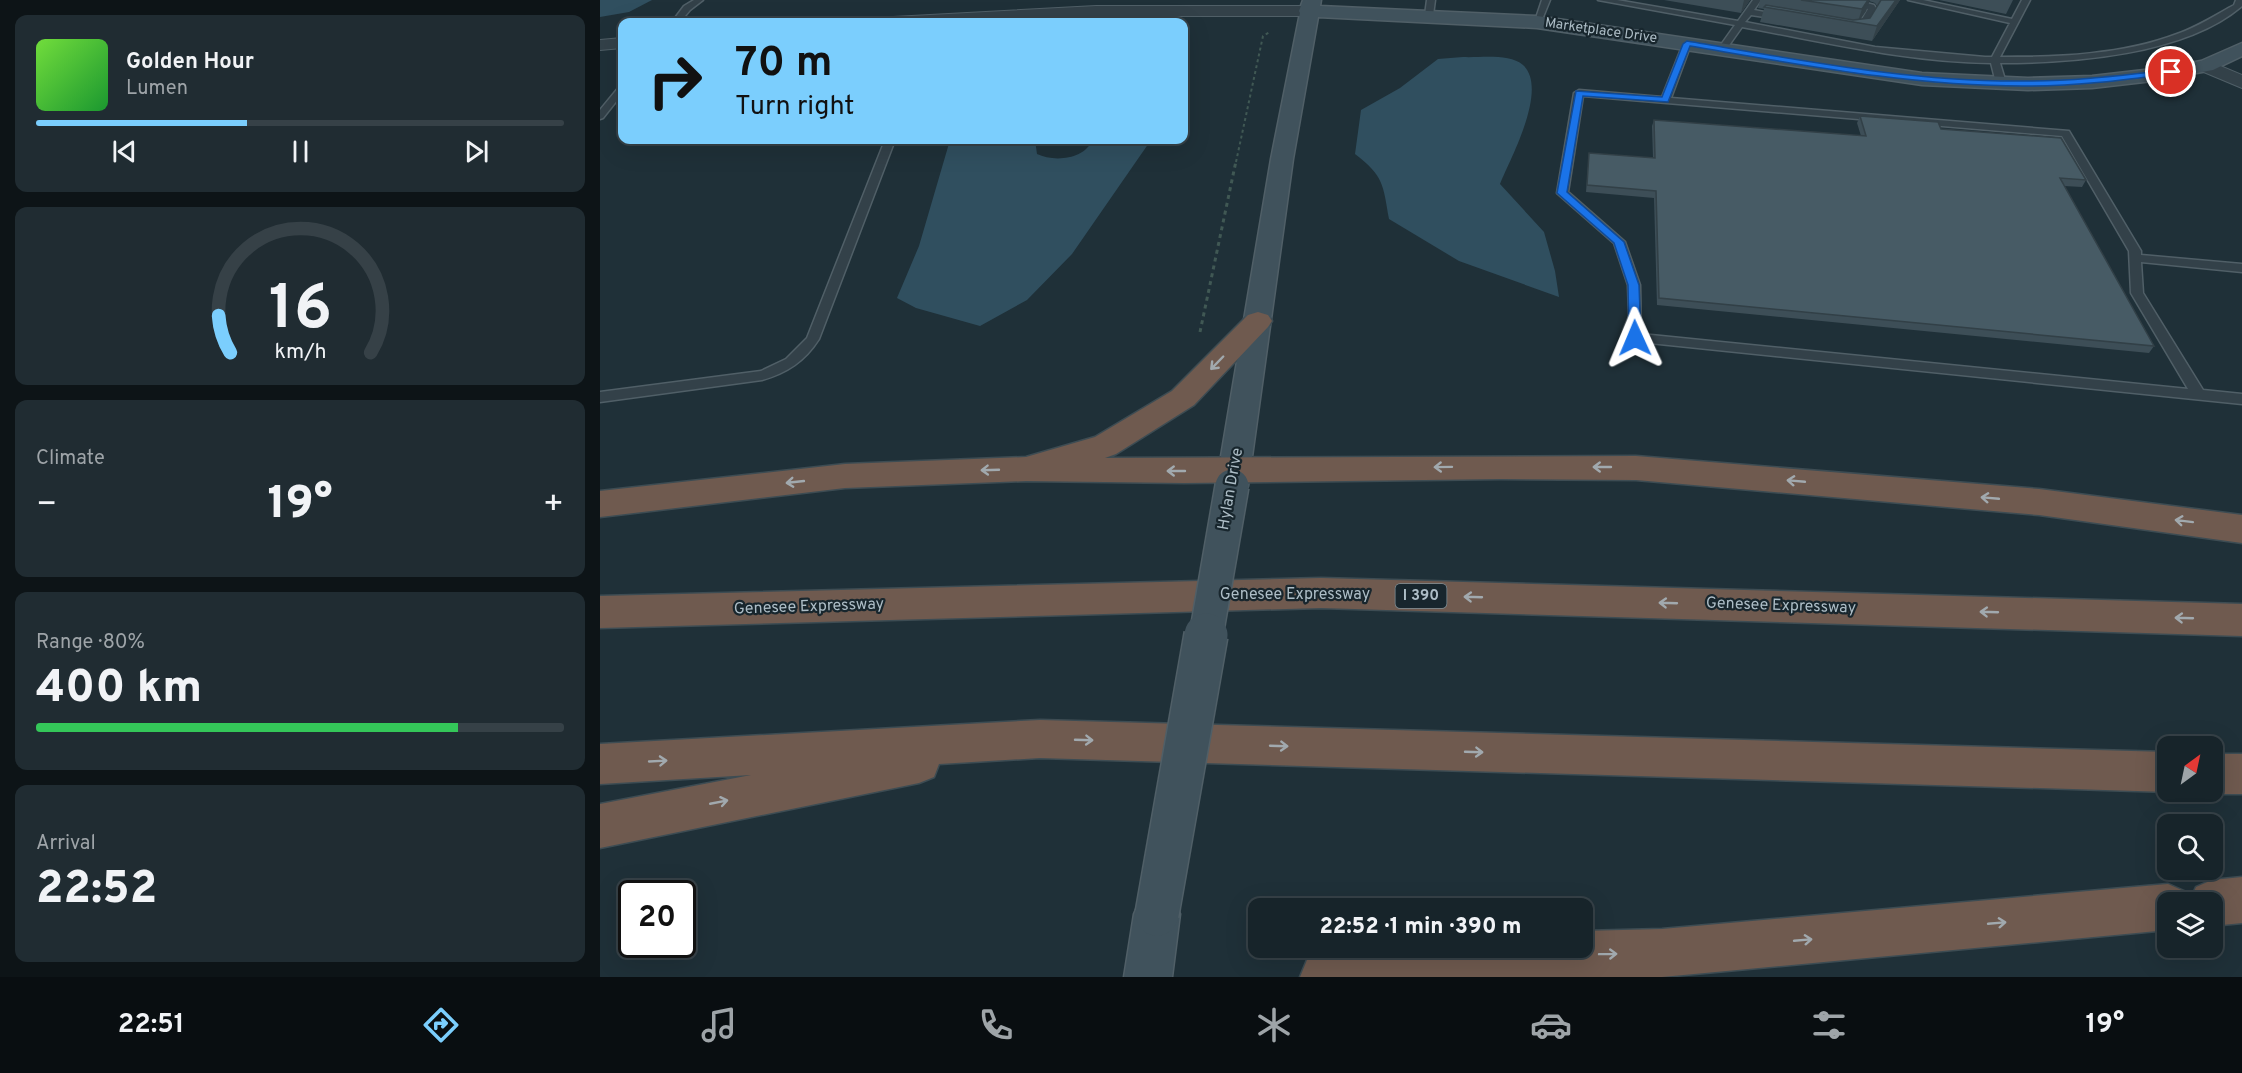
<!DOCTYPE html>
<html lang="en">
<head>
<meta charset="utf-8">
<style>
	:root { --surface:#17242a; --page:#202c32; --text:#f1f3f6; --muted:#9ea4a8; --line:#364147; --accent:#7bcefd }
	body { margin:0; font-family:Overpass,sans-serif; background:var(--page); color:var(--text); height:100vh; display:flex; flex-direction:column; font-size:22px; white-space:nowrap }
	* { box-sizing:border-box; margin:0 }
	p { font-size:20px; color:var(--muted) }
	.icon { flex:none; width:33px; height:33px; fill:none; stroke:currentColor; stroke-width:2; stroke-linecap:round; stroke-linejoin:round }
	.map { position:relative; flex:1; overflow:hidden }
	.sheet { display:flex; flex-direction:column; gap:15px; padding:15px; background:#0d1417; width:600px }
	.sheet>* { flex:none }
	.hud { position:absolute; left:18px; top:18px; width:570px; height:126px; border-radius:12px; box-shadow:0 6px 24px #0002,0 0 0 2px var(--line); background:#7bcefd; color:#111; overflow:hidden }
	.needle { width:39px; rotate:33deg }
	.tools { position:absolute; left:1557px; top:736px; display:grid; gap:12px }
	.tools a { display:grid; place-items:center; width:66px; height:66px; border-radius:12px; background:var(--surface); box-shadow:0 6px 24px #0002,0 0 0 2px var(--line); font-size:30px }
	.speed { position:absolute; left:18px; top:880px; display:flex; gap:12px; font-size:30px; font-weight:700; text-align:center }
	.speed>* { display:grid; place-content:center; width:78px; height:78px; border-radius:50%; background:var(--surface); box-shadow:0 6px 24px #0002,0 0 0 2px var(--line); line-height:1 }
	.speed .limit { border:3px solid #111; border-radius:9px; background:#fff; color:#111 }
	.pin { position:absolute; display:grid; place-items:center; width:51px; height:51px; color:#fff; margin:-26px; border:3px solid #fff; border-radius:50%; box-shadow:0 2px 6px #0007 }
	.me { position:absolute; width:66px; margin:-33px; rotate:359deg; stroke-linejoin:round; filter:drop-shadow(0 0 4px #0008) }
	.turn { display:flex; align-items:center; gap:21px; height:126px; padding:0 18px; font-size:27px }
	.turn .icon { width:78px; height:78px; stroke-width:2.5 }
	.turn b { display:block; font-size:42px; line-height:51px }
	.big { font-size:45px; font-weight:800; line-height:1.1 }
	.sheet .tile { flex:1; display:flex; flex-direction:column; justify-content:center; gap:9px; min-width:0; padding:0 21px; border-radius:12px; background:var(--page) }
	.sheet .dial { align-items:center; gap:0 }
	.dial svg { height:156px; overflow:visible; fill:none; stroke:var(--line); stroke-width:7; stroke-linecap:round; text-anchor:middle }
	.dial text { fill:var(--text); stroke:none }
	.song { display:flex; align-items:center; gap:18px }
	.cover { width:72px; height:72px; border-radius:9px; background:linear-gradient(135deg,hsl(100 70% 55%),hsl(130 70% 35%)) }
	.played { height:6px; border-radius:3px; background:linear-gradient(90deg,var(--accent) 40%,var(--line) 40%) }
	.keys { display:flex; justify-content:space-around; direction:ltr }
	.heat { display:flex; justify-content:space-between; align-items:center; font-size:33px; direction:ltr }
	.charge { height:9px; border-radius:4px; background:linear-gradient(90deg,#34c759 80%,var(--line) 0) }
	.trip { position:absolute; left:648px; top:898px; width:345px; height:60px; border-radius:12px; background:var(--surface); box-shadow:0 6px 24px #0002,0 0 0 2px var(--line); font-weight:800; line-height:60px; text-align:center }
	.tab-bar { display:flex; height:96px; justify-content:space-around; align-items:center; background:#090e11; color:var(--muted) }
	.tab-bar .icon { width:42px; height:42px }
	.tab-bar .on { color:var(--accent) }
	.tab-bar b { font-size:27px; color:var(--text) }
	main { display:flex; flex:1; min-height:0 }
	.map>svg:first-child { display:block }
</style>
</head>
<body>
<main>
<section class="sheet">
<div class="tile">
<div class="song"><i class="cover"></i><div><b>Golden Hour</b><p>Lumen</p></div></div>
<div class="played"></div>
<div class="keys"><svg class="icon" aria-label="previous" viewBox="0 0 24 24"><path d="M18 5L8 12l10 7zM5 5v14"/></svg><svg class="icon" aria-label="pause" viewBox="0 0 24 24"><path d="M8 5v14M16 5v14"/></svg><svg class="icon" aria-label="next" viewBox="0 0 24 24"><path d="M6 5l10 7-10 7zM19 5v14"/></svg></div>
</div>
<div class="tile dial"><svg viewBox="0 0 100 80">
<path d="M14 69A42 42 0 1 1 86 69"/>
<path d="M14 69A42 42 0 0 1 8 50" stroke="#7bcefd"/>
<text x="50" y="56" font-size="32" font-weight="700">16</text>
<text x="50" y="72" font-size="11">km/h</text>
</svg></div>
<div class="tile"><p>Climate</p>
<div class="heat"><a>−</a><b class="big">19°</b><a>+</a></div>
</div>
<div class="tile"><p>Range · 80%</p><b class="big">400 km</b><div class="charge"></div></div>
<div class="tile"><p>Arrival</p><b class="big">22:52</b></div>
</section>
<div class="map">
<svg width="1642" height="977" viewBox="0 0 1642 977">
	<rect width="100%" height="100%" fill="#1f3038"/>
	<path fill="#304f5f" d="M 0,0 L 52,0 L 29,12 L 0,17 Z
		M 863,57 C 880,58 909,53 923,65 C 949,89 910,159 900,184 L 944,232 L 955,271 L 959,297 L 859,261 L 789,219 C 783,185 784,176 755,154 L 761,110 L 800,88 L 838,59 Z
		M 350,140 L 435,140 L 437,154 C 453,162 485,160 492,140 L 551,140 L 472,254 L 427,300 L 380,326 L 316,308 L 297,298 L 319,246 Z"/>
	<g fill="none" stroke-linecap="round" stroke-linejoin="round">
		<defs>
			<path id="lane" d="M 94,0 L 103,0 L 90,10 L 80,22 L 72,22 L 84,6 Z
				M 827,0 L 835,0 L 833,15 L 829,17 L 825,15 Z
				M 942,0 L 950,0 L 941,22 L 934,24 Z
				M 998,0 L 1017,0 L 1138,21 L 1153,0 L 1161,0 L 1154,10 L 1185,16 L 1185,20 L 1151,15 L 1145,22 L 1275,47 L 1385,57 L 1392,57 L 1410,23 L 1308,0 L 1323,0 L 1412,19 L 1422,0 L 1430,0 L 1400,57 C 1458,57 1522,55 1577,34 C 1597,27 1616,15 1634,5 L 1636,0 L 1642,0 L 1642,6 C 1585,55 1473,63 1400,63 L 1406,83 L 1401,86 L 1396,83 L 1391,63 C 1307,62 1225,42 1142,27 L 1125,51 L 1122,52 L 1118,49 L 1135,25 Z
				M 1242,0 L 1255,0 L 1274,5 L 1277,10 L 1264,30 L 1253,32 L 1249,29 L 1258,26 L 1268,9 Z
				M 1087,41 L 1091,44 L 1071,98 L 1469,131 L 1541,251 L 1541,255 L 1642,264 L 1642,272 L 1541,262 L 1543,293 L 1603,390 L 1642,394 L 1642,404 L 1030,341 L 1028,285 L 1014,243 L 957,193 L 974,93 L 979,90 L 1062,97 L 1083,44 ZM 983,96 L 1462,136 L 1529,251 L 1531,293 L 1588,389 L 1041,334 L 1040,285 L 1025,242 L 968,192 Z
				M 22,86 L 22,94 L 3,118 L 0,119 L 0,110 L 19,87 Z
				M 285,140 L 295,140 L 219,339 C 205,361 187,373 162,380 L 0,402 L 0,392 L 161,371 L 186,359 L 207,338 Z"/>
			<path id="street" d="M 496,6 L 708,6 L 714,7 L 717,11 L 714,15 L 708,16 L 496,16 L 381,22 L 284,22 L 287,18 L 293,17 Z
				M 22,38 L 22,48 L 0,50 L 0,40 Z
				M 1606,60 L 1642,75 L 1642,88 L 1599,70 L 1597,66 L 1599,62 Z"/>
			<path id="secondary" d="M 703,0 L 721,0 L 720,6 L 937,16 L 1322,73 L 1428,78 L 1492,76 L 1553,69 L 1601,61 L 1642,43 L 1642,56 L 1613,70 L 1553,81 L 1492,88 L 1428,90 L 1322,85 L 937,28 L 718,17 L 693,159 L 648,486 L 644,495 L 632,499 L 620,495 L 616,486 L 671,159 L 700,13 L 699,11 Z
				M 557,891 L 573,898 L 580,914 L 572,977 L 524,977 L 534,914 L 541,898 Z"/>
			<path id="highway" d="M 658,312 L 668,315 L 672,321 L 668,327 L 594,405 L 516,454 L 505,458 L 1036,456 L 1439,489 L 1642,515 L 1642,543 L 1439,515 L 1036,480 L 901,479 L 584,483 L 426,481 L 245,488 L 0,517 L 0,491 L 245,464 L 426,457 L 495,437 L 572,391 L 648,315 Z
				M 721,578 L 1642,604 L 1642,636 L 721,608 L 0,628 L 0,596 Z
				M 440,720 L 1568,752 L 1569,792 L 440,758 L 339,764 L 334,777 L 319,783 L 0,848 L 0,804 L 151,775 L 0,784 L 0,744 Z
				M 1612,754 L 1642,754 L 1642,794 L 1612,794 L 1606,792 L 1612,792 Z
				M 1642,877 L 1642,923 L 1612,926 L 1612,903 L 1568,903 L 1568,930 L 1062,977 L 700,977 L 707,960 L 730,948 L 982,948 L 982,931 L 1062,929 L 1568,884 L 1584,891 L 1589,903 L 1596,887 L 1612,880 Z"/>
		</defs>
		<use href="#lane" stroke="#505f67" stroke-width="3"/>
		<use href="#street" stroke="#505f67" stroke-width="2"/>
		<use href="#secondary" stroke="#505f67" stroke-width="3"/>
		<use href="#highway" stroke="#3d4c53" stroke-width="3"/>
		<path stroke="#405854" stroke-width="2" stroke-dasharray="3 3" stroke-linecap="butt" d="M 636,162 L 663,36 L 670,32"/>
		<path stroke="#405854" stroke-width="3" stroke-dasharray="4 4" stroke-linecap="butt" d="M 600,332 L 636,161"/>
		<use href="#lane" fill="#334149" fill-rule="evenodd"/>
		<use href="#street" fill="#334149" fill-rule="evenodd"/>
		<use href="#secondary" fill="#40525c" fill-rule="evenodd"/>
		<use href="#highway" fill="#6f5a4f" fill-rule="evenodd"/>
		<defs>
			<path id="secondary-bridge-far1" d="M 606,636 L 632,486"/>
			<path id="secondary-bridge" d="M 557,914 L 606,635"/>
		</defs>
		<use href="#secondary-bridge-far1" stroke="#505f67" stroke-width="36" stroke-linecap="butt"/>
		<use href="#secondary-bridge" stroke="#505f67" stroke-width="46" stroke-linecap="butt"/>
		<use href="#secondary-bridge-far1" stroke="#40525c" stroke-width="33"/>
		<use href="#secondary-bridge" stroke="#40525c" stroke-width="43"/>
	</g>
	<path fill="#3d4e57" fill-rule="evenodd" d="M 1064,0 L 1150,0 L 1141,13 Z
		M 1160,0 L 1300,0 L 1272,41 L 1160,22 L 1164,9 L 1158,8 ZM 1269,1 L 1275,3 L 1277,6 L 1270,18 L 1260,19 L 1266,11 Z
		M 1339,0 L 1413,0 L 1406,14 Z
		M 1260,116 L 1341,129 L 1486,180 L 1482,187 L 1464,186 L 1554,346 L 1549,353 L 1057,305 L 1054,198 L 986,192 L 989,153 L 1053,158 L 1052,126 L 1054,120 L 1261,136 L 1257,123 Z"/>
	<path fill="#324047" d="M 1144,0 L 1150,0 L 1141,13 Z
		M 1268,0 L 1270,0 L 1266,11 L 1257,24 L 1262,9 Z
		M 1296,0 L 1300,0 L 1272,41 L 1277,26 Z"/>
	<path fill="#475b65" stroke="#324047" stroke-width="1.5" d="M 1201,0 L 1268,0 L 1262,9 Z
		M 1281,0 L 1296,0 L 1277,26 L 1164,7 L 1166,5 L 1253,20 L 1270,18 Z
		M 1260,116 L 1338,122 L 1341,129 L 1461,138 L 1486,180 L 1460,178 L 1554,346 L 1059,298 L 1056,191 L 987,185 L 989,153 L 1055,158 L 1054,120 L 1266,136 Z"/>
	<defs><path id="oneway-shaft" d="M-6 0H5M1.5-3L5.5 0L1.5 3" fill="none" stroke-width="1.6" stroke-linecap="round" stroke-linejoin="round" transform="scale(1.5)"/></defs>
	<g stroke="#a1a9ae">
		<use href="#oneway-shaft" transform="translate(617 363) rotate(134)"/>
		<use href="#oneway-shaft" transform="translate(843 467) rotate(179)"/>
		<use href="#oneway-shaft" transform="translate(1002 467) rotate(-180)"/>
		<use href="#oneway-shaft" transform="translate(390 470) rotate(178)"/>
		<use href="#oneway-shaft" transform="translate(576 471) rotate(-180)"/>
		<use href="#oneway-shaft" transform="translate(1196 481) rotate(-175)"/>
		<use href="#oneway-shaft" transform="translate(195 482) rotate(174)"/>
		<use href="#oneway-shaft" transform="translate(1390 498) rotate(-175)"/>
		<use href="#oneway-shaft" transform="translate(1584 521) rotate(-173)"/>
		<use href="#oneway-shaft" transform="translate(873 597) rotate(-178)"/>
		<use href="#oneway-shaft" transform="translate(1068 603) rotate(-178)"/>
		<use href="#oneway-shaft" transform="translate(1389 612) rotate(-178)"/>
		<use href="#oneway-shaft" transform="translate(1584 618) rotate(-178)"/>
		<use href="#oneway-shaft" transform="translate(484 740) rotate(2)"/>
		<use href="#oneway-shaft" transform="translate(679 746) rotate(2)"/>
		<use href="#oneway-shaft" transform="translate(874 752) rotate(2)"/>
		<use href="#oneway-shaft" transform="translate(58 761) rotate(-3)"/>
		<use href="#oneway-shaft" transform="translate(119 802) rotate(-11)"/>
		<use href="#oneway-shaft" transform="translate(1397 923) rotate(-5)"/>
		<use href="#oneway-shaft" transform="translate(1203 940) rotate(-5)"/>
		<use href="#oneway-shaft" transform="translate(1008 954) rotate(-1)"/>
	</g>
	<path fill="#1a73e8" stroke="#114b97" stroke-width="1.5" d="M 1087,41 C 1200,60 1315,83 1430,81 C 1478,81 1524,75 1571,70 L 1575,72 L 1571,74 C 1524,80 1477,86 1430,86 C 1316,87 1202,65 1090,46 L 1068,102 L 983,96 L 967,192 L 1024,242 L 1039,285 L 1041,338 L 1035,341 L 1029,338 L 1028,285 L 1014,243 L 957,193 L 976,91 L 1062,97 L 1083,44 Z"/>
	<g text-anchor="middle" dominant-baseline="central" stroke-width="4.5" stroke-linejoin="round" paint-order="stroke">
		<g font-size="14" fill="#adbdc6" stroke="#18262d">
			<text transform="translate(1001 31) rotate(8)">Marketplace Drive</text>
		</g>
		<rect fill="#18262d" stroke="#809098" stroke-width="1.5" x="795.5" y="584" width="51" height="24" rx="4.5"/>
		<g font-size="15" font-weight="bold" fill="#adbdc6">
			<text x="821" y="596">I 390</text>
		</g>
		<g font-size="16" fill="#adbdc6" stroke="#18262d">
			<text transform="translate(631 489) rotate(-80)">Hylan Drive</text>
			<text x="695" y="595">Genesee Expressway</text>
			<text transform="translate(1181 606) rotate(2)">Genesee Expressway</text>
			<text transform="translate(209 607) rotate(-2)">Genesee Expressway</text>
		</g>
	</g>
</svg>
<div class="tools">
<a><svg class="needle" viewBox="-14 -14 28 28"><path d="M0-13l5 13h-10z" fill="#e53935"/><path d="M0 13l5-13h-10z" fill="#9ea4a8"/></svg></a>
<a><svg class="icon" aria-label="search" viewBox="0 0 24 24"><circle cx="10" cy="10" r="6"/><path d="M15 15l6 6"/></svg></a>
<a><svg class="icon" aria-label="layers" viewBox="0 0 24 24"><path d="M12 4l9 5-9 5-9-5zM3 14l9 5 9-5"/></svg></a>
</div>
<div class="speed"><div class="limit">20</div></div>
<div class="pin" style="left:1571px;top:72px;background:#d93025"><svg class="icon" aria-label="arrive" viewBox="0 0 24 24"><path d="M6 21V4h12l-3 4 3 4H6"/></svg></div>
<svg class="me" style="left:1035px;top:338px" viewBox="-20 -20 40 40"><path d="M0-17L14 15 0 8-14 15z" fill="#1a73e8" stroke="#fff" stroke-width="4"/></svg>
<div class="trip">22:52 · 1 min · 390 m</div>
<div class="hud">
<div class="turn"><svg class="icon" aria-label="right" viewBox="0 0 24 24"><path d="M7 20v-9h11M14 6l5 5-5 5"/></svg><div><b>70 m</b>Turn right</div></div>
</div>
</div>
</main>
<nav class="tab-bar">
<b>22:51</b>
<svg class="icon on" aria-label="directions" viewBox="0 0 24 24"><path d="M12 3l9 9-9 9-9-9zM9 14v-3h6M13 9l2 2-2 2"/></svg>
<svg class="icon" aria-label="music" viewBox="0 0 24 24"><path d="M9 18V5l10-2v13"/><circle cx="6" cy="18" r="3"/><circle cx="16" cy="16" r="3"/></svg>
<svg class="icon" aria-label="phone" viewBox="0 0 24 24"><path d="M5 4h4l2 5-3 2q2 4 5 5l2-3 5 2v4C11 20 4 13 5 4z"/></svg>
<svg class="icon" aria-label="climate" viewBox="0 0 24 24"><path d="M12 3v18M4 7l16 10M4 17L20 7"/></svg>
<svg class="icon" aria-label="car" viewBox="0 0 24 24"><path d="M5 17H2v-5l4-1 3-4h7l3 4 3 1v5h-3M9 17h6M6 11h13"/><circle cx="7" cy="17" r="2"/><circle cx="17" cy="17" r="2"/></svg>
<svg class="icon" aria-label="filters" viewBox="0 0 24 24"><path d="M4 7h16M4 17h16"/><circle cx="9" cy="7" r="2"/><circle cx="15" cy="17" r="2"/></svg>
<b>19°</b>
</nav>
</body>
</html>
